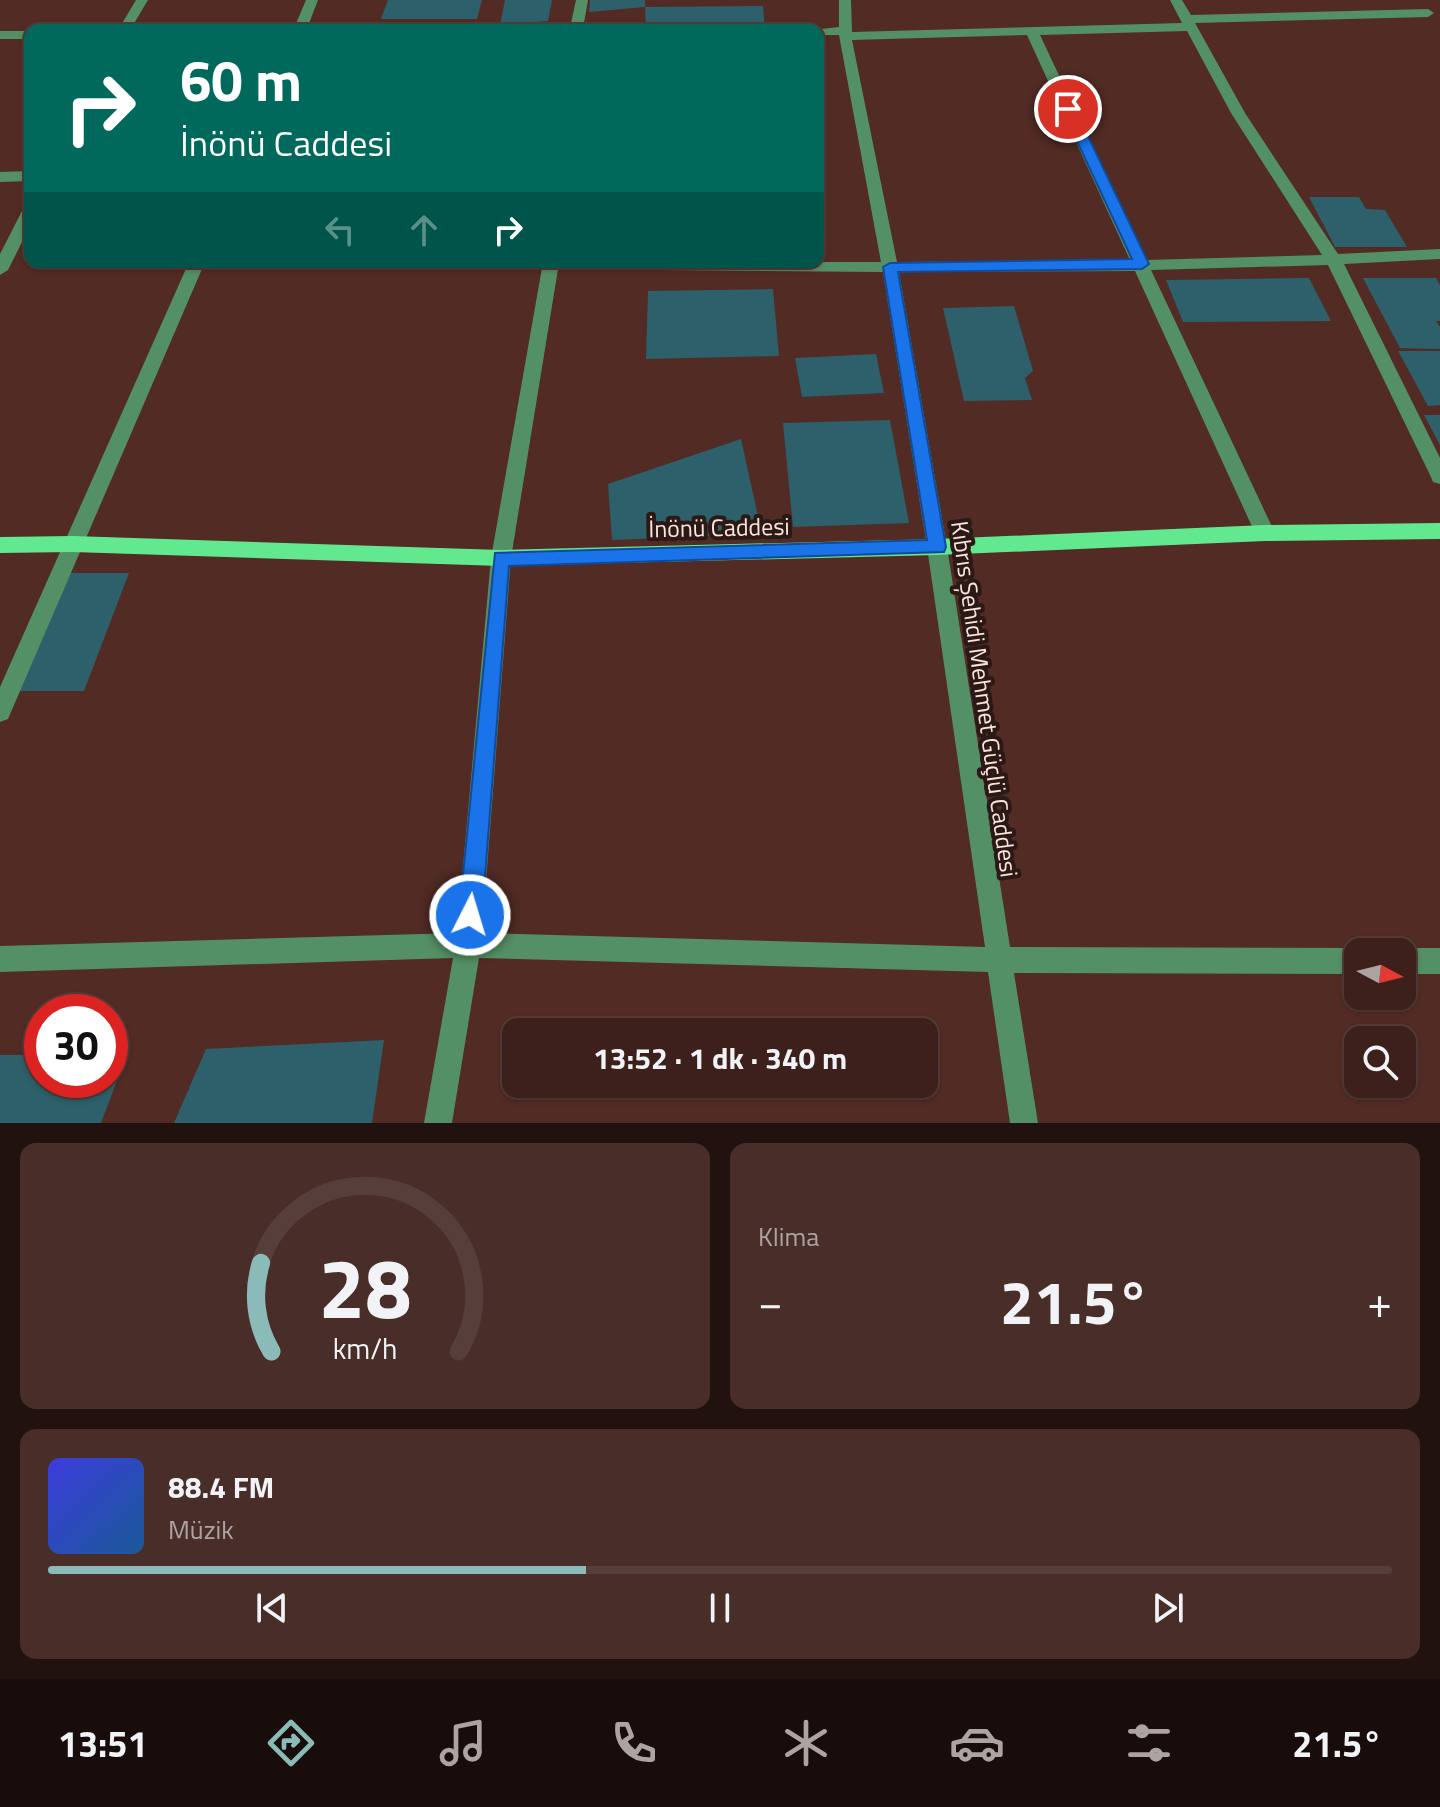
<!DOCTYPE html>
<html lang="tr">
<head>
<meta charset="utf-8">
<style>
	:root { --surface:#3d201b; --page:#482d28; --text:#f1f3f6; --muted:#ada3a3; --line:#563e3a; --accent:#8bbbb9 }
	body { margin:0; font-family:"Titillium Web",sans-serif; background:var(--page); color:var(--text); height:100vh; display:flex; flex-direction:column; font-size:30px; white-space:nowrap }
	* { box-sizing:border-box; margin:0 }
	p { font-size:26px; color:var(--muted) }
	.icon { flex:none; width:44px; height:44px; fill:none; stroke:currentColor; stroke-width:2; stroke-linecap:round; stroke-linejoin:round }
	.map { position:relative; height:1123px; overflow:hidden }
	.side { display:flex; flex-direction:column; gap:20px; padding:20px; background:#22120f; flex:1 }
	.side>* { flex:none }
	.top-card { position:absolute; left:24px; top:24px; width:800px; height:244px; border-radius:16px; box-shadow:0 2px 6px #0004,0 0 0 2px var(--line); background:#00695c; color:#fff; overflow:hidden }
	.needle { width:52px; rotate:97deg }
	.tools { position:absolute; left:1344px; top:938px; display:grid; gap:16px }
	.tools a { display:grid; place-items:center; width:72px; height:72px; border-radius:16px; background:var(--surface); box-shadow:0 2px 6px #0004,0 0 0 2px var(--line); font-size:40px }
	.speed { position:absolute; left:24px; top:994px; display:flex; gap:16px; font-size:40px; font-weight:700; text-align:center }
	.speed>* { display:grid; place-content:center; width:104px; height:104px; border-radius:50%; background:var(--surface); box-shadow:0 2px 6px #0004,0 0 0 2px var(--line); line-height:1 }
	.speed .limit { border:12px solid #d22; background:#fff; color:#111 }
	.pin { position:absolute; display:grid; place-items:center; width:68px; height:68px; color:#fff; margin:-34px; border:4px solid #fff; border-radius:50%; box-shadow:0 2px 8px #0007 }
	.me { position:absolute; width:88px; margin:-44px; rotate:5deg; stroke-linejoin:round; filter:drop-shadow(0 0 6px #0008) }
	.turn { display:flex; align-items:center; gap:28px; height:168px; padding:0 24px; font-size:36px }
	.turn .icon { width:104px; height:104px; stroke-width:2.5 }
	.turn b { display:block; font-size:56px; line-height:68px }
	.lanes { display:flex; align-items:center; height:76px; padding:0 24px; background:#0003; justify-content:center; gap:40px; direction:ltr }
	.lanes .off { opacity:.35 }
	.big { font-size:60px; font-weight:700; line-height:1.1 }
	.side .widget { flex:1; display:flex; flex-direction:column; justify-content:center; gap:12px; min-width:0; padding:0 28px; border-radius:16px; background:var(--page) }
	.side .dial { align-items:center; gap:0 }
	.dial svg { height:208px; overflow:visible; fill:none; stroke:var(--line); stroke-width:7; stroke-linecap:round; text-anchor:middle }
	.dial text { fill:var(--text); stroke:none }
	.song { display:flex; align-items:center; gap:24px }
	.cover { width:96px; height:96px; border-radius:12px; background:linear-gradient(135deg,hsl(240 70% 55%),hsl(210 70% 35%)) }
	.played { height:8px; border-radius:4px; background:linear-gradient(90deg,var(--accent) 40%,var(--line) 40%) }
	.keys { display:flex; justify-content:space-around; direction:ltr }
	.heat { display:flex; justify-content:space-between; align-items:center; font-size:44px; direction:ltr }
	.side .tiles { flex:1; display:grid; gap:20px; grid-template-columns:1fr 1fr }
	.widget:last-child { grid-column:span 2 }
	.trip { position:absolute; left:502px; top:1018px; width:436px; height:80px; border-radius:16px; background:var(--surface); box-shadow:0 2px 6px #0004,0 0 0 2px var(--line); font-weight:700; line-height:80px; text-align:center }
	.dock { display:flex; height:128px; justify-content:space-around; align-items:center; background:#180d0b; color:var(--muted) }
	.dock .icon { width:56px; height:56px }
	.dock .active { color:var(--accent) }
	.dock b { font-size:36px; color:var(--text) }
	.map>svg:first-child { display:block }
</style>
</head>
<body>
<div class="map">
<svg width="1440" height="1123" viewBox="0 0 1440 1123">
	<rect width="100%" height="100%" fill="#512b24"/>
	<path fill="#2d606a" d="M 388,0 L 482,0 L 477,19 L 381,19 Z
		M 505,0 L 552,0 L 548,21 L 500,25 Z
		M 590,0 L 645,0 L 645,7 L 589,12 Z
		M 763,6 L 765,30 L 646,28 L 645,7 Z
		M 1309,197 L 1359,197 L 1366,209 L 1385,210 L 1407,247 L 1335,247 Z
		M 1309,278 L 1331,321 L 1183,322 L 1166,280 Z
		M 1363,278 L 1436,278 L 1440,285 L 1440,321 L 1436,321 L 1440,327 L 1440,349 L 1400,348 Z
		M 773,289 L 779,356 L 646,359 L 648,291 Z
		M 1014,306 L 1033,371 L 1025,378 L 1032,400 L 964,401 L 943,308 Z
		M 1398,351 L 1440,351 L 1440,405 L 1428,406 Z
		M 876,354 L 884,393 L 802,397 L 795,358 Z
		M 1424,415 L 1440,415 L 1440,445 Z
		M 890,420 L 909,523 L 793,527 L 783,423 Z
		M 741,439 L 762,534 L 612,540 L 608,484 Z
		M 69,573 L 129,573 L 84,691 L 19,691 Z
		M 384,1040 L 372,1123 L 174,1123 L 206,1049 Z
		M 110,1054 L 127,1054 L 101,1123 L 0,1123 L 0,1055 L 42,1055 L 42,1080 L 110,1080 Z"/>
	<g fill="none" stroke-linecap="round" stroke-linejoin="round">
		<path fill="#549065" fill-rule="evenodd" d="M 136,0 L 148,0 L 130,30 L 118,30 Z
			M 306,0 L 318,0 L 308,26 L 571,23 L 576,0 L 588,0 L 584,23 L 764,26 L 770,30 L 275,30 L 281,26 L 295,26 Z
			M 839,0 L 851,0 L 852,32 L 1182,23 L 1170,0 L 1182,0 L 1191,15 L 1428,9 L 1434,13 L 1428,17 L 1195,23 L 1245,113 L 1338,254 L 1440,249 L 1440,259 L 1344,264 L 1440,458 L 1440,484 L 1433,482 L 1431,477 L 1328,265 L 1151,270 L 1275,533 L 1272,539 L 1258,539 L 1255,533 L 1135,271 L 899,272 L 947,547 L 1010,947 L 1358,948 L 1367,952 L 1358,952 L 1358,974 L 1014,973 L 1038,1123 L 1010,1123 L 988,972 L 479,958 L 452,1123 L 424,1123 L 453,958 L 0,972 L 0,946 L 457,933 L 491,558 L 543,262 L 881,262 L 839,35 L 818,35 L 818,30 L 812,30 L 839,27 ZM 1187,31 L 1231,113 L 1322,255 L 1146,260 L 1040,35 ZM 1027,35 L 1130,260 L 897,262 L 852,40 ZM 558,269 L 883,272 L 927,547 L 985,947 L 482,933 L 511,558 Z
			M 0,31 L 30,31 L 30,39 L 0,39 Z
			M 30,171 L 30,181 L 0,182 L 0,172 Z
			M 30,206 L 30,226 L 8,270 L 0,275 L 0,254 L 22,211 Z
			M 189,262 L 205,262 L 11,712 L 8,719 L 0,722 L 0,687 Z
			M 1402,948 L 1440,948 L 1440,974 L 1402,974 L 1402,952 L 1393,952 Z"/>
		<path fill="#62e88f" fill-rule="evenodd" d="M 1440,523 L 1440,539 L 1265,541 L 937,555 L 501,566 L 73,552 L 0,553 L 0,537 L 73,536 L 501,550 L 937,539 L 1265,525 Z"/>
	</g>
	<path fill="#1a73e8" stroke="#114b97" stroke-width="2" d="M 1068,105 L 1075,109 L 1149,264 L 1142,269 L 898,272 L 946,547 L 944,552 L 509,566 L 482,915 L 478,923 L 470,926 L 462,923 L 459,915 L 495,553 L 927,540 L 883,267 L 890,263 L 1132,259 L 1062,109 Z"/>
	<g text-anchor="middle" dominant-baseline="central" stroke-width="8" stroke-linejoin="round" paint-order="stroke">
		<g font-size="24" fill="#fde3de" stroke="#2b1916">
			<text transform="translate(719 527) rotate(-1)">İnönü Caddesi</text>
			<text transform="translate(985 699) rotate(82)">Kıbrıs Şehidi Mehmet Güçlü Caddesi</text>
		</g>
	</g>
</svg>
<div class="tools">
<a><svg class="needle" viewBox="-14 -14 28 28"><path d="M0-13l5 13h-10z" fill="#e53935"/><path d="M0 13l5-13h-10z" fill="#ada3a3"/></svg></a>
<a><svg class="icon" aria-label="search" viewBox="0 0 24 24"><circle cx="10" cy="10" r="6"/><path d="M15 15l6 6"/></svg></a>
</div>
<div class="speed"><div class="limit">30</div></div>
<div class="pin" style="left:1068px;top:109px;background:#d93025"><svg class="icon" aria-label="arrive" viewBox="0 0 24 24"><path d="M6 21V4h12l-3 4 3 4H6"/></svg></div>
<svg class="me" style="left:470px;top:915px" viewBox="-20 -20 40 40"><circle r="17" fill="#1a73e8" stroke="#fff" stroke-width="3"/><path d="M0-11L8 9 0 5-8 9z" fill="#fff"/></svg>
<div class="trip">13:52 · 1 dk · 340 m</div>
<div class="top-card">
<div class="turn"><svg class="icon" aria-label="right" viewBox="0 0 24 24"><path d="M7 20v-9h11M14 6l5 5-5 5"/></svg><div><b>60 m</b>İnönü Caddesi</div></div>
<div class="lanes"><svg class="icon off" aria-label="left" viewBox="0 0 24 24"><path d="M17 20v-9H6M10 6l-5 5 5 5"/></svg><svg class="icon off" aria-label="ahead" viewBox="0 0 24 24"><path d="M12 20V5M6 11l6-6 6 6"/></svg><svg class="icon" aria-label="right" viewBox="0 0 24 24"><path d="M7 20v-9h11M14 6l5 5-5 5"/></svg></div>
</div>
</div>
<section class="side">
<div class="tiles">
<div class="widget dial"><svg viewBox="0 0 100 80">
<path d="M14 69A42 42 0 1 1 86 69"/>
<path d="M14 69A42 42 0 0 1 10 35" stroke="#8bbbb9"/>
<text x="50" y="56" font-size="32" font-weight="700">28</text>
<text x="50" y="72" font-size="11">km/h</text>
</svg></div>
<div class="widget"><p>Klima</p>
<div class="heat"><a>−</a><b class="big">21.5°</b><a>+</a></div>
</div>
<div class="widget">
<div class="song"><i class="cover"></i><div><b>88.4 FM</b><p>Müzik</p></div></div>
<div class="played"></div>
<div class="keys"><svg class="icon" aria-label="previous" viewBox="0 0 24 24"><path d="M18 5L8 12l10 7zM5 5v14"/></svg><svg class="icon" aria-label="pause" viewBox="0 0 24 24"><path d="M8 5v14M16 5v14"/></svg><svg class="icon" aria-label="next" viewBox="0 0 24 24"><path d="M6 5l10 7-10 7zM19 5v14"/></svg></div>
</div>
</div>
</section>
<nav class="dock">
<b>13:51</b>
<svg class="icon active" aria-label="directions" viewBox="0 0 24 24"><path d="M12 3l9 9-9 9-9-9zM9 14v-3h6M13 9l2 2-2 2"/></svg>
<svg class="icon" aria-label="music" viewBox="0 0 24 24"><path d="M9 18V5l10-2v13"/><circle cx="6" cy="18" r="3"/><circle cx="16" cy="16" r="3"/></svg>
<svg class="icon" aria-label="phone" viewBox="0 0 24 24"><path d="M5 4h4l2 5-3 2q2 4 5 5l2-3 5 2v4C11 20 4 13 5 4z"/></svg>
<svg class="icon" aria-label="climate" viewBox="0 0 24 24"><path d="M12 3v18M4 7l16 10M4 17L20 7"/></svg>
<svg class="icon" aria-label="car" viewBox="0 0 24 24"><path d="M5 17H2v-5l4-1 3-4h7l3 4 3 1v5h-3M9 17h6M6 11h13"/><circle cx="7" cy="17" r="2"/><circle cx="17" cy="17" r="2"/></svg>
<svg class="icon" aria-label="filters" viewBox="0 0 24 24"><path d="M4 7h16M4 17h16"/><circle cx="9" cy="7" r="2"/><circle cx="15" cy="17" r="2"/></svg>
<b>21.5°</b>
</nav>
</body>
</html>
